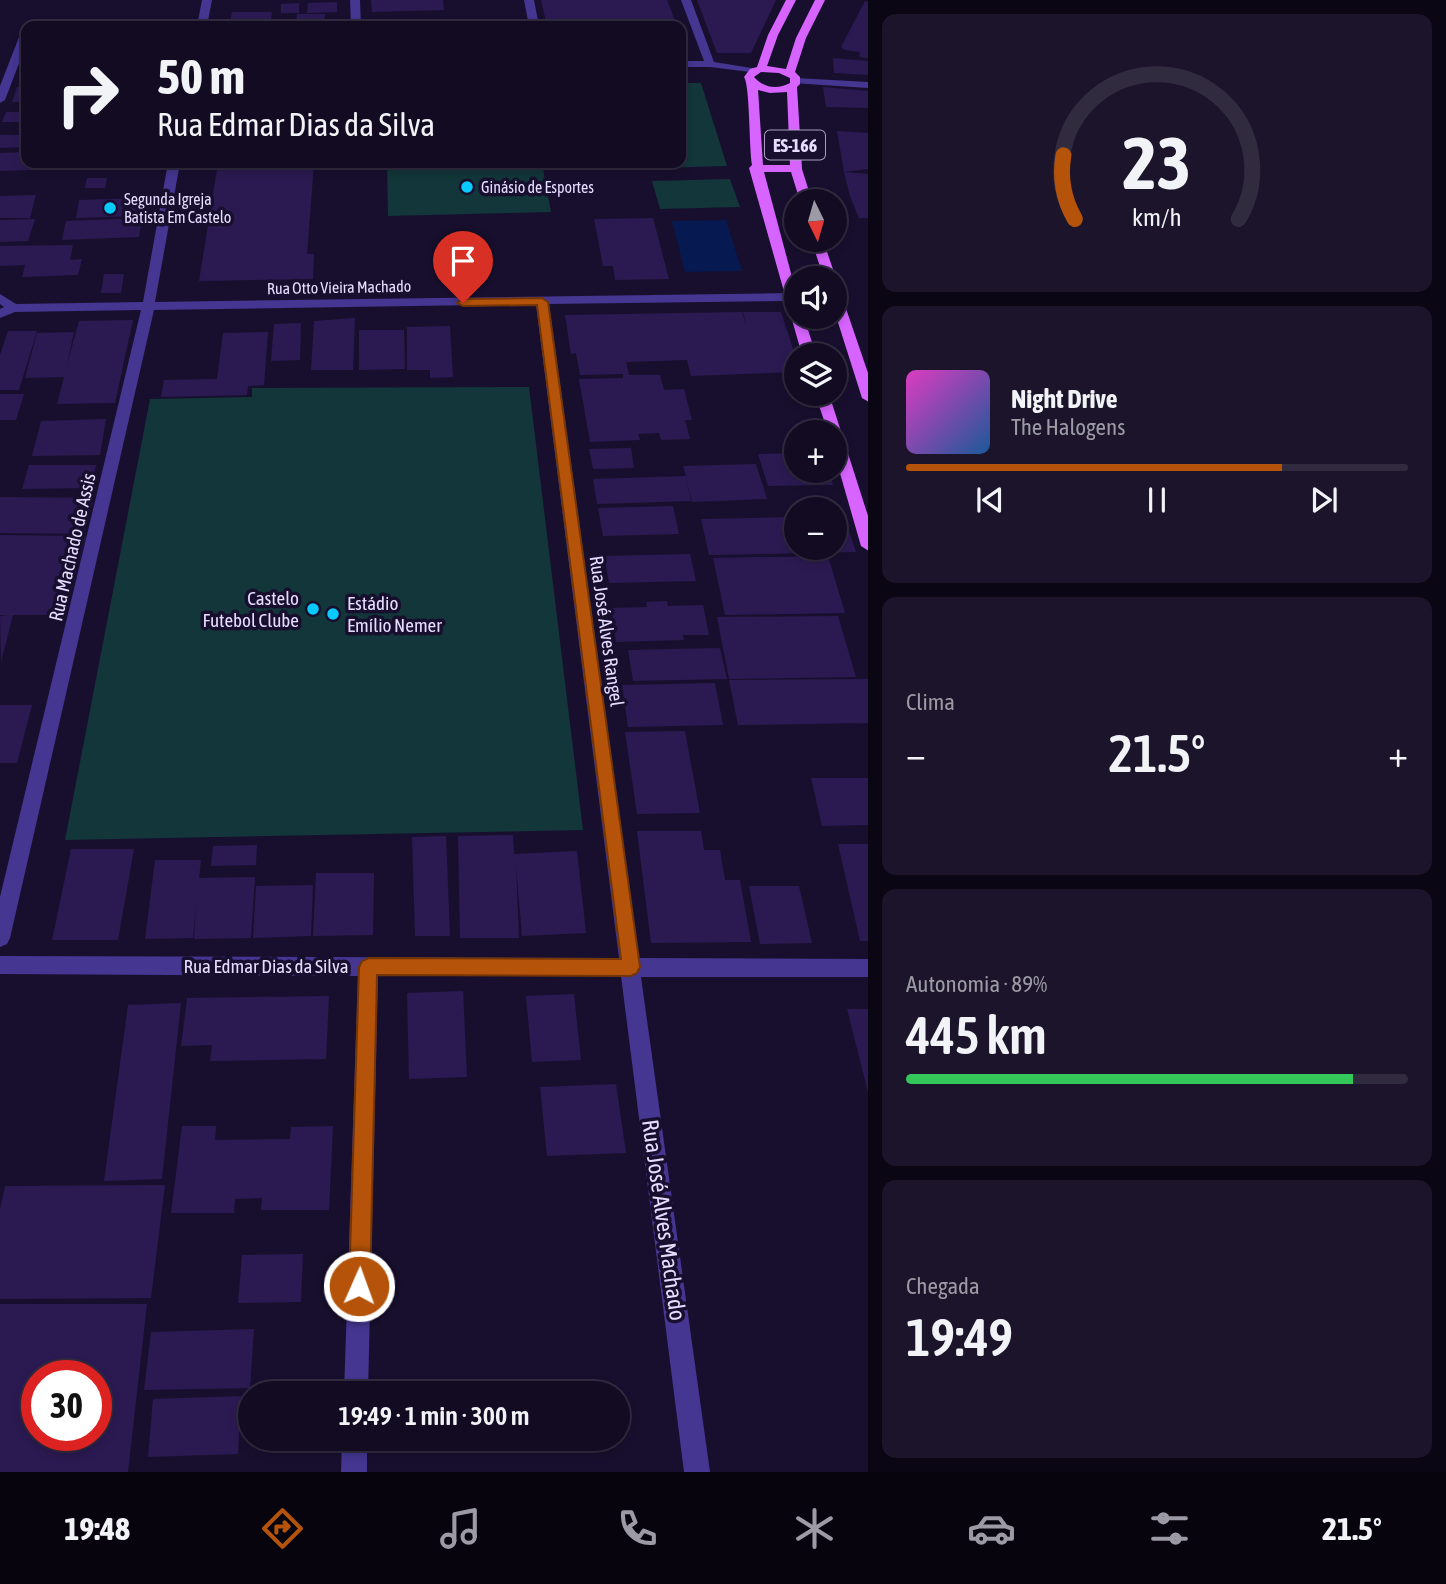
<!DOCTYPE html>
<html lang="pt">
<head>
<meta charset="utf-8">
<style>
	:root { --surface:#120b22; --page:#1b142a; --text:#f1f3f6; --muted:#9c9ba5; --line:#312b40; --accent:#b45309 }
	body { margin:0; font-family:"Asap Condensed",sans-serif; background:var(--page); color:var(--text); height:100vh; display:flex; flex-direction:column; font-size:26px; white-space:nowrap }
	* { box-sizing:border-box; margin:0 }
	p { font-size:23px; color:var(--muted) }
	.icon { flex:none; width:38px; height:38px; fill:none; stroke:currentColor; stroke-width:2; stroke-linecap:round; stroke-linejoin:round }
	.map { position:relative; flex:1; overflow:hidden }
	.drawer { display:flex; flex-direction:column; gap:14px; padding:14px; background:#0a0613; width:578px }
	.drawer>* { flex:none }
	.top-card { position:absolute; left:21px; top:21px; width:665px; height:147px; border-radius:14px; box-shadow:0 4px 10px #0003,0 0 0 2px var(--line); background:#120b22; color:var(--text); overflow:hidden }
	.needle { width:46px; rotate:175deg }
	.controls { position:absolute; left:784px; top:189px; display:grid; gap:14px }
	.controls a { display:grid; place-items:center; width:63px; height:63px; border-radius:50%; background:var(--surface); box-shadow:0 4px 10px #0003,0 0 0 2px var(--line); font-size:35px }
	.speed { position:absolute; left:21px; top:1360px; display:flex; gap:14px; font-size:35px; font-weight:700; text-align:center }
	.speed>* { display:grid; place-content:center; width:91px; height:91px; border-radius:50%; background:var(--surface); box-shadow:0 4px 10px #0003,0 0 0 2px var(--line); line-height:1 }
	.speed .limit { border:10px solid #d22; background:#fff; color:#111 }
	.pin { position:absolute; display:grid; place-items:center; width:60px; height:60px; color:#fff; margin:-72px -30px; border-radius:50% 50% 50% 0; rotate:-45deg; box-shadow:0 0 7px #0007 }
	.pin .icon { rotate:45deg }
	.me { position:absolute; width:77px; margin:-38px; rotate:2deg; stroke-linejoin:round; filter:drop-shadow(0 0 5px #0008) }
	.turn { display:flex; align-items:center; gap:24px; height:147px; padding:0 21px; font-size:32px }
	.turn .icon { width:91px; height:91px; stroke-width:2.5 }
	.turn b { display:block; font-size:49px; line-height:60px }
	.big { font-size:52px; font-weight:600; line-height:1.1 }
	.drawer .card { flex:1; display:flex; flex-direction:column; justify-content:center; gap:10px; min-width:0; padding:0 24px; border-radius:14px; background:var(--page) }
	.drawer .dial { align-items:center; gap:0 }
	.dial svg { height:182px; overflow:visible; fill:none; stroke:var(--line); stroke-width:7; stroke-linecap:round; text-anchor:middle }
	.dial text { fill:var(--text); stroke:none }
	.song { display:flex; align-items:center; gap:21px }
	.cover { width:84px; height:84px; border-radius:10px; background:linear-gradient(135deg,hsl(310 70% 55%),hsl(210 70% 35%)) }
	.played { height:7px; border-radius:4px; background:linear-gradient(90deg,var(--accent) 75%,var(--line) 75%) }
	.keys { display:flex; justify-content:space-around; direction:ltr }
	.heat { display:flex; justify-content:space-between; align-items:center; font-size:38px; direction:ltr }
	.charge { height:10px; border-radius:5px; background:linear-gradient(90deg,#34c759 89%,var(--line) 0) }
	.trip { position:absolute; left:238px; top:1381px; width:392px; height:70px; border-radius:35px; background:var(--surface); box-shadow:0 4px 10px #0003,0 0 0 2px var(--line); font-weight:600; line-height:70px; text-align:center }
	.menu { display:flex; height:112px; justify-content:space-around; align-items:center; background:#07040e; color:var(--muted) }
	.menu .icon { width:49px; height:49px }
	.menu .current { color:var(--accent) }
	.menu b { font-size:32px; color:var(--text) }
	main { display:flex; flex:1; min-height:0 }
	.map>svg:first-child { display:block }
</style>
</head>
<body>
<main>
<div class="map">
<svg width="869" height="1472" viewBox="0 0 869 1472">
	<rect width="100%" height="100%" fill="#180f2e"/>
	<path fill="#123639" d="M 681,83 L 701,83 L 727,166 L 622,169 L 621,163 L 681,163 Z
		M 387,163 L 542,163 L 551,212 L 388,216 Z
		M 730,179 L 740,207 L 660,209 L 652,181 Z
		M 529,387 L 583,830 L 65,840 L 150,399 L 252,397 L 252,388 Z"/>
	<path fill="#061951" d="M 726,220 L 742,271 L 685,272 L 672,221 Z"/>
	<path fill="#2b1a51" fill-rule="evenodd" d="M 371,0 L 443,0 L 444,10 L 372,12 Z
		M 541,0 L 667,0 L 677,26 L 547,26 Z
		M 697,0 L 776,0 L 751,53 L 717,53 Z
		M 865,1 L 869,2 L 869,58 L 859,57 L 860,52 L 845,50 L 841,47 Z
		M 337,2 L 337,12 L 307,13 L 308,3 Z
		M 299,3 L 299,13 L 281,13 L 281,4 Z
		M 232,12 L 272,12 L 270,26 L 229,26 Z
		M 297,14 L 325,14 L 324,26 L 296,26 Z
		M 833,58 L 869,61 L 869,75 L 834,73 Z
		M 17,87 L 26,87 L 26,102 L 12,102 Z
		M 823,87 L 869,91 L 869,108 L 826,107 Z
		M 6,112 L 26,112 L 26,122 L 2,122 Z
		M 837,131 L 869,133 L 869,169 L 844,172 L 869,174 L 869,218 L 859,218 L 850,196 L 844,172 Z
		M 0,135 L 26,135 L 26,147 L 0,148 Z
		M 26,152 L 26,163 L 60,163 L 58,169 L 0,171 L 0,153 Z
		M 218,163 L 314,163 L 307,254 L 314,254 L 313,279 L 199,281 Z
		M 87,178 L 107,178 L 105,188 L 85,188 Z
		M 36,195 L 30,218 L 0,218 L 0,196 Z
		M 144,198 L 141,216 L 76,218 L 79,200 Z
		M 142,218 L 139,237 L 62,240 L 66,221 Z
		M 653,218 L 669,279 L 615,280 L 613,266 L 603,266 L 594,219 Z
		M 35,219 L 28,241 L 0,242 L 0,220 Z
		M 73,245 L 70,260 L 82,259 L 78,275 L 22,277 L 25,265 L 0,266 L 0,246 Z
		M 104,274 L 124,274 L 121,293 L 101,293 Z
		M 742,312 L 747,328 L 743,312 L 781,312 L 796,358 L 796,372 L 691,376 L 687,360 L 626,362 L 629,375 L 660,375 L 664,390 L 684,389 L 692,420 L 685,420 L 690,439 L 661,440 L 659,433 L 638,434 L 640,440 L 590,442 L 579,379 L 623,378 L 623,374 L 580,375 L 576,353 L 571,354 L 565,315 Z
		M 355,318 L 353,370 L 311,370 L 314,321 Z
		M 133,320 L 115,403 L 57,404 L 64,377 L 25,378 L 37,333 L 74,332 L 67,365 L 79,321 Z
		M 301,323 L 300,360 L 271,361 L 274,324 Z
		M 450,326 L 453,377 L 430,378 L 430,370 L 407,370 L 407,327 Z
		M 359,330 L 404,330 L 405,369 L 359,370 Z
		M 8,331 L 37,331 L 19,390 L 0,390 L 0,355 Z
		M 268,332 L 264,385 L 248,386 L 247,395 L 161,397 L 164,380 L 217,379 L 223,333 Z
		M 0,394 L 24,394 L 16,420 L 0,420 Z
		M 106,419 L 100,455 L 32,456 L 41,421 Z
		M 631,448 L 634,468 L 593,469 L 589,449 Z
		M 796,453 L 796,471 L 829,471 L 833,485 L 768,486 L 758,454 Z
		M 756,464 L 767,499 L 692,502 L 686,479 L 691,501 L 597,504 L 593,479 L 686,476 L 683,466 Z
		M 29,465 L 96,465 L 91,488 L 22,489 Z
		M 0,497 L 94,498 L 84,534 L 0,533 Z
		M 673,506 L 679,534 L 603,536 L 598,508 Z
		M 835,516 L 844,516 L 856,552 L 709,555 L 701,519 L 796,517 L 796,548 L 835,548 Z
		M 0,535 L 86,536 L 65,615 L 13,615 L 1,662 L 0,616 L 9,615 L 0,615 Z
		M 690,554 L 696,581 L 609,583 L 604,556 Z
		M 828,556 L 845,613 L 725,615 L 713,558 Z
		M 667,601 L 668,606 L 703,605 L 709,635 L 683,635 L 684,640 L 616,642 L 611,608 L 647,607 L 646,602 Z
		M 838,616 L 856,677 L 729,679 L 717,617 Z
		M 720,648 L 727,679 L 633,681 L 628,650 Z
		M 869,679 L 869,723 L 738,725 L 729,680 Z
		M 715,683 L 723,725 L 628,727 L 622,685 Z
		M 0,705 L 32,705 L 17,763 L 0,763 Z
		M 685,731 L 700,813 L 637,814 L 625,732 Z
		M 811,778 L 869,778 L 869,825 L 822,826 Z
		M 637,831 L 701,831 L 704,850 L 720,850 L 725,880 L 740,880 L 751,942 L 651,943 Z
		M 513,835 L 514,854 L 577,851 L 586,933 L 522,936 L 516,866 L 519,938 L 460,938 L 458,836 Z
		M 446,836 L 450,936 L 415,936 L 412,837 Z
		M 838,844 L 869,844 L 869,941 L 860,941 Z
		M 257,845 L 256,865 L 211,866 L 213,846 Z
		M 71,849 L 134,849 L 118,940 L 52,940 Z
		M 155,860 L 201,860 L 199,878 L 255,877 L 251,938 L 194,939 L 196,906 L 193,938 L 145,939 Z
		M 316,873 L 374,873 L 373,935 L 313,936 Z
		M 313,885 L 311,936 L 253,938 L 256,886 Z
		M 749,886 L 799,886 L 812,943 L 760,944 Z
		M 463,991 L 467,1077 L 409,1079 L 407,993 Z
		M 574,994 L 581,1060 L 532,1062 L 526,996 Z
		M 329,996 L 326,1059 L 210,1061 L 212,1045 L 181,1046 L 187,998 Z
		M 181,1003 L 162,1179 L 104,1181 L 128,1005 Z
		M 847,1009 L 869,1009 L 869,1092 L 868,1092 Z
		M 616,1084 L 626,1153 L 547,1156 L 540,1087 Z
		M 182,1126 L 216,1126 L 215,1140 L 290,1139 L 291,1127 L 333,1126 L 329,1210 L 261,1210 L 262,1198 L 235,1199 L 234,1213 L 171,1213 Z
		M 165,1185 L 151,1298 L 0,1299 L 0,1209 L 5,1186 Z
		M 303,1254 L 301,1302 L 238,1303 L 242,1255 Z
		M 0,1304 L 147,1304 L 128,1472 L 0,1472 ZM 37,1376 L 96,1376 L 96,1435 L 37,1435 Z
		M 254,1329 L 250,1388 L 144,1390 L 151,1332 Z
		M 241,1396 L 238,1454 L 148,1457 L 153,1399 Z"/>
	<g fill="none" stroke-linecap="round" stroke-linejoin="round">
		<path fill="#443691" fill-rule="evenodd" d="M 202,0 L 212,0 L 207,26 L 197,26 Z
			M 350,0 L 360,0 L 361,26 L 351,26 Z
			M 524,0 L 534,0 L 539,26 L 529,26 Z
			M 681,0 L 691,0 L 714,62 L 758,69 L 758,73 L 710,67 L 681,67 L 681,61 L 704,61 Z
			M 26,29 L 26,45 L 5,100 L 0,103 L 0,86 L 21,32 Z
			M 796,78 L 869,82 L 869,88 L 792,83 L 791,81 Z
			M 168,163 L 180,163 L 155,302 L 791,293 L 796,295 L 796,300 L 791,301 L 549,304 L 639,958 L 869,959 L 869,977 L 641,977 L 710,1472 L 684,1472 L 621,976 L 378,976 L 368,1393 L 344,1393 L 358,976 L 0,974 L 0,956 L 619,958 L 536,304 L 154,310 L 10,938 L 7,944 L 0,947 L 0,897 L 141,310 L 15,312 L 0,318 L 0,309 L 4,307 L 0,304 L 0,294 L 16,304 L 143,302 Z
			M 342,1438 L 367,1438 L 367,1472 L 341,1472 Z"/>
		<path fill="#d764ff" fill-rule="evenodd" d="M 786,0 L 796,0 L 778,35 L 767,66 L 786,69 L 796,38 L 815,0 L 825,0 L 806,38 L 795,72 L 800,77 L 800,84 L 797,87 L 802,169 L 812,201 L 800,201 L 791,172 L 764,172 L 796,292 L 796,317 L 804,317 L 816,355 L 802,355 L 749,168 L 752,165 C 749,148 750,85 744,77 L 750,69 L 757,67 L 768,35 ZM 761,72 L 779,73 L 790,78 L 790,83 C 777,90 764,88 754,77 ZM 758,90 L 770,93 L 787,92 L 790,165 L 763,165 Z
			M 811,240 L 823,240 L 836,278 L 835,280 L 824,278 Z
			M 835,290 L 841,294 L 869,376 L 869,402 L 862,398 L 835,313 Z
			M 815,394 L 829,394 L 869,519 L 869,551 L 861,546 L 835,456 L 835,432 L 828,432 Z"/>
	</g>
	<path fill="#b45309" stroke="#753606" stroke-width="2" d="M 542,298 L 548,302 L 640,967 L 637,973 L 631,976 L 377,975 L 370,1286 L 367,1294 L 359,1297 L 352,1294 L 349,1286 L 359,967 L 362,961 L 369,958 L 621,959 L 537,305 L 463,306 L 457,303 L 463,299 Z"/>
	<g fill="#09caff" stroke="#180f2e" stroke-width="2.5">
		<circle cx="467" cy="187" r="7"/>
		<circle cx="110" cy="208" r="7"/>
		<circle cx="313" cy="609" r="7"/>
		<circle cx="333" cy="614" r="7"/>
	</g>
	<g text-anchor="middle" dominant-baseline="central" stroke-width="7" stroke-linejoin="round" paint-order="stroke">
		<g font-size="16" fill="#e5ddff" stroke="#180f2e" text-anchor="start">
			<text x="481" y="187">Ginásio de Esportes</text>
			<text x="124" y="199">Segunda Igreja<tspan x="124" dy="18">Batista Em Castelo</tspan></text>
		</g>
		<g font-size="16" fill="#e5ddff" stroke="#180f2e">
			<text transform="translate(339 287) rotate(-1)">Rua Otto Vieira Machado</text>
		</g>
		<rect fill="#180f2e" stroke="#a89fc0" stroke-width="2" x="765" y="130.5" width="60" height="29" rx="5"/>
		<g font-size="18" font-weight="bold" fill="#e5ddff">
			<text x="795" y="145">ES-166</text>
		</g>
		<g font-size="19" fill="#e5ddff" stroke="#180f2e">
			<text transform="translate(72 547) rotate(-77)">Rua Machado de Assis</text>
			<text transform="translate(607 631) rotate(82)">Rua José Alves Rangel</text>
			<text x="266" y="966">Rua Edmar Dias da Silva</text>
		</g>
		<g font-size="19" fill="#e5ddff" stroke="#180f2e" text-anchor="end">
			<text x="299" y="598">Castelo<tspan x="299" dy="22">Futebol Clube</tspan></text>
			<text x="347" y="603" text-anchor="start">Estádio<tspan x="347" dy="22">Emílio Nemer</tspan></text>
		</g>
		<g font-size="23" fill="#e5ddff" stroke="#180f2e">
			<text transform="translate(664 1220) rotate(82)">Rua José Alves Machado</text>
		</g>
	</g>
</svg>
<div class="controls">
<a><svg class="needle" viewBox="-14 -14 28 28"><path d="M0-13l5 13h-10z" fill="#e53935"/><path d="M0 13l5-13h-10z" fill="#9c9ba5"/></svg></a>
<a><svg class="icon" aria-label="sound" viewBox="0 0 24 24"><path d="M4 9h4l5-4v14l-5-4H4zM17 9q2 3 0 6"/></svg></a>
<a><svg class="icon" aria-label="layers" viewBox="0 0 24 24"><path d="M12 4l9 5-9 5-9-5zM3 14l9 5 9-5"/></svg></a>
<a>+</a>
<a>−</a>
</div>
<div class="speed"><div class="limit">30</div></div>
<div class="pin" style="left:463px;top:303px;background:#d93025"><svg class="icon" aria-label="arrive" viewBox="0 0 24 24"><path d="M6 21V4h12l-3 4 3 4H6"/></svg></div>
<svg class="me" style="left:359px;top:1286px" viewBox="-20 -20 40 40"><circle r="17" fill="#b45309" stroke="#fff" stroke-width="3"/><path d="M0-11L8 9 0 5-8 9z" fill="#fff"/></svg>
<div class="trip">19:49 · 1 min · 300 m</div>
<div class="top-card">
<div class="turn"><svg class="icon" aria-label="right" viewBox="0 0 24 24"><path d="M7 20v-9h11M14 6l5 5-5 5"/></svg><div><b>50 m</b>Rua Edmar Dias da Silva</div></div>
</div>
</div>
<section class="drawer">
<div class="card dial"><svg viewBox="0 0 100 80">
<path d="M14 69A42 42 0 1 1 86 69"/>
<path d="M14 69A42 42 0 0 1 9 41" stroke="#b45309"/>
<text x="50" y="56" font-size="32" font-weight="700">23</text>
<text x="50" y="72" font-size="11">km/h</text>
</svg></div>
<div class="card">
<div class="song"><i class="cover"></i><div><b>Night Drive</b><p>The Halogens</p></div></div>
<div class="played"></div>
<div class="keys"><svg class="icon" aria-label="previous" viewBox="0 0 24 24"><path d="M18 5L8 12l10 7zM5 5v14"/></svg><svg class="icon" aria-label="pause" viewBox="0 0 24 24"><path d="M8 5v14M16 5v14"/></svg><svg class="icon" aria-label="next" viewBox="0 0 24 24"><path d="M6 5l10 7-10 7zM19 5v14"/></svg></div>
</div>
<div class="card"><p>Clima</p>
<div class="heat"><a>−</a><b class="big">21.5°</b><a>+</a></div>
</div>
<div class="card"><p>Autonomia · 89%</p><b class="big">445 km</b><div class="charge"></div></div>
<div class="card"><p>Chegada</p><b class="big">19:49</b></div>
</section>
</main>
<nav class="menu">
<b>19:48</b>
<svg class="icon current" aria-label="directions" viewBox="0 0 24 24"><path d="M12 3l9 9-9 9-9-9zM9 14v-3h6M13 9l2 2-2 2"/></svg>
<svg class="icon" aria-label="music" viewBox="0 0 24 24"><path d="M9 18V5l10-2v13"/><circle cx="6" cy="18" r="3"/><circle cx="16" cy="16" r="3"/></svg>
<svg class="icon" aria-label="phone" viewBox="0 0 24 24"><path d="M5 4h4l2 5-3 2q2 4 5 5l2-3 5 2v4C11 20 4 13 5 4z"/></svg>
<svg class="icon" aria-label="climate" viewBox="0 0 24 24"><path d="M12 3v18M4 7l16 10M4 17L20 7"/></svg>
<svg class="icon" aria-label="car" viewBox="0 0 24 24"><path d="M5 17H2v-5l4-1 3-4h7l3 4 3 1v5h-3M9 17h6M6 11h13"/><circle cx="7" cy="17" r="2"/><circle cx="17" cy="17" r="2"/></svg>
<svg class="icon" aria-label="filters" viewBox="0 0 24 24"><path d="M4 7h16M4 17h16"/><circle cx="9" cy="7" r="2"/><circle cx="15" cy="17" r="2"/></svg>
<b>21.5°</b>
</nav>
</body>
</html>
